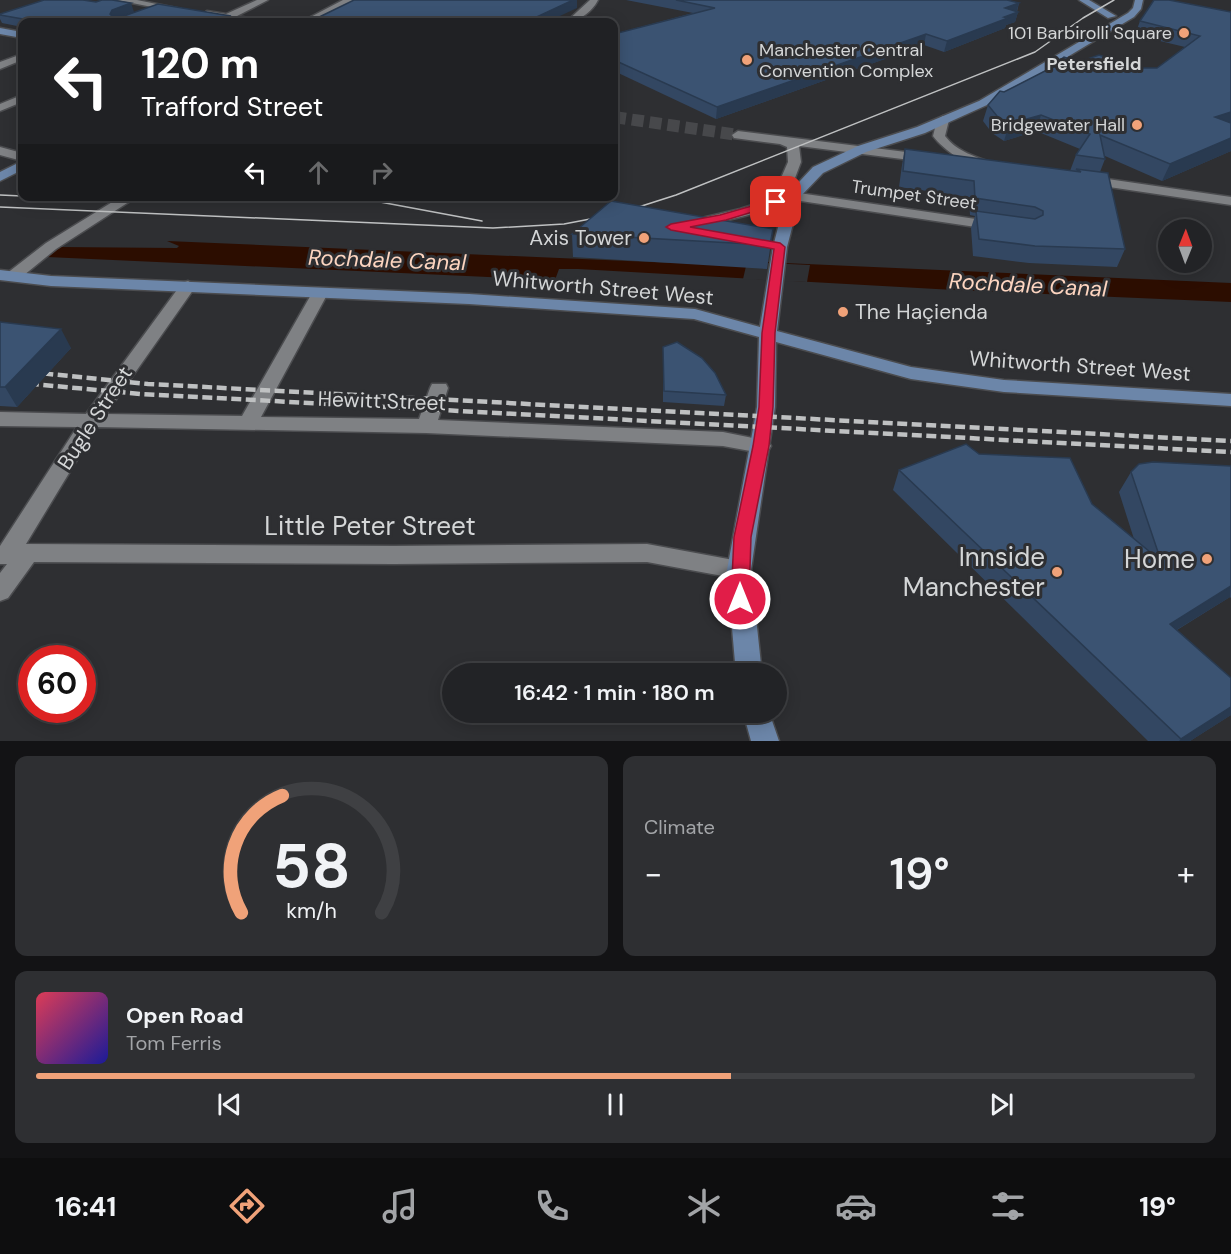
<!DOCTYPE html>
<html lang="en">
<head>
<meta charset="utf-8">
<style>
	:root { --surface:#222326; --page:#2e2f32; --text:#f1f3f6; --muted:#a2a4a7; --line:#3f4043; --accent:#f0a279 }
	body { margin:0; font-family:"DM Sans",sans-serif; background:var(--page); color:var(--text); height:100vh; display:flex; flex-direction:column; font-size:22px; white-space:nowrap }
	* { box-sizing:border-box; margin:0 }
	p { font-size:20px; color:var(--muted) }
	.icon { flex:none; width:33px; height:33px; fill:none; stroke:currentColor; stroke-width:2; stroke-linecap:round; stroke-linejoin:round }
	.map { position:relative; height:741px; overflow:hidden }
	.details { display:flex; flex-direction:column; gap:15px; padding:15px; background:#131315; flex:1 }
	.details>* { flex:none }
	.hud { position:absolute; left:18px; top:18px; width:600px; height:183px; border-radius:12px; box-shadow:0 3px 15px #0003,0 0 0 2px var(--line); background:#202124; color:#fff; overflow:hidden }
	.needle { width:39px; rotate:1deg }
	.controls { position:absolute; left:1158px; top:219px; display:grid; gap:12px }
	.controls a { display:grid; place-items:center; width:54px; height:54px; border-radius:50%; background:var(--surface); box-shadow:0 3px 15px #0003,0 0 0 2px var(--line); font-size:30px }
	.speed { position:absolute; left:18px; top:645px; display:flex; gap:12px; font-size:30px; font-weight:700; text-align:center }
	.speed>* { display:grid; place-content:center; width:78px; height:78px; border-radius:50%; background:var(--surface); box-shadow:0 3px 15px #0003,0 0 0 2px var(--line); line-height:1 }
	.speed .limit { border:9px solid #d22; background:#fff; color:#111 }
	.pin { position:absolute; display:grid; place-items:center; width:51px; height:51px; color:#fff; margin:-26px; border-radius:12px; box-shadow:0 3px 9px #0006 }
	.me { position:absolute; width:66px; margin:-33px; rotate:0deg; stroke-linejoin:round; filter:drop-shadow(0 0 4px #0008) }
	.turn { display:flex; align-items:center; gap:21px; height:126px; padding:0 24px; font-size:27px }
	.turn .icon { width:78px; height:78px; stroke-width:2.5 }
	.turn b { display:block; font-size:42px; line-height:51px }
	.lanes { display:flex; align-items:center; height:57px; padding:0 24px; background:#0003; justify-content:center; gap:30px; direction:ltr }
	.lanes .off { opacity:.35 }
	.big { font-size:45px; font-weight:600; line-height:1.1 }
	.details .widget { flex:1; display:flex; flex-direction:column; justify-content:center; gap:9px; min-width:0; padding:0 21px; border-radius:12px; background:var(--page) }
	.details .dial { align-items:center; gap:0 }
	.dial svg { height:156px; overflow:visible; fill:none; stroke:var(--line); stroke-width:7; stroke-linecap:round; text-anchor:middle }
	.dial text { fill:var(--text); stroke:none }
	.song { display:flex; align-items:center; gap:18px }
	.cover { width:72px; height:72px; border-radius:9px; background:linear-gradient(135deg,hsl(350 70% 55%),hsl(240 70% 35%)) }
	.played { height:6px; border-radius:3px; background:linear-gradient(90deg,var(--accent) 60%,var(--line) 60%) }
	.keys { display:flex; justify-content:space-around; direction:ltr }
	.heat { display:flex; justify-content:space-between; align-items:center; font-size:33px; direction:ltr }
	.details .tiles { flex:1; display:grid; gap:15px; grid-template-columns:1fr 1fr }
	.widget:last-child { grid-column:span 2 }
	.trip { position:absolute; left:442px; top:663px; width:345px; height:60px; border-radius:30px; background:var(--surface); box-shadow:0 3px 15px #0003,0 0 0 2px var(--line); font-weight:600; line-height:60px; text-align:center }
	.dock { display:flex; height:96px; justify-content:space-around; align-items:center; background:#0e0e0f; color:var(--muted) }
	.dock .icon { width:42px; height:42px }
	.dock .active { color:var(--accent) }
	.dock b { font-size:27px; color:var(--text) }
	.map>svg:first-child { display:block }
</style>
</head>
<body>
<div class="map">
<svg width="1231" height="741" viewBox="0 0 1231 741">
	<rect width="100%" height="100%" fill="#2e2f32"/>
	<path fill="#2c0d00" d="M 167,241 L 673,263 L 715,260 L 1231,283 L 1231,302 L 954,290 L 578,269 L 559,269 L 555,280 L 47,257 L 59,247 L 177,248 L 179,246 Z"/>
	<path fill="#2e2f32" d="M 747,262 L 810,265 L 807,282 L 743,279 Z"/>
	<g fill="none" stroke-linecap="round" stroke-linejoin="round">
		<path stroke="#47484b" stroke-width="12" stroke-dasharray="12 6" stroke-linecap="butt" d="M 614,117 L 738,135"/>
		<defs>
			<path id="minor" d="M 117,0 L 137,0 L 181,9 L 177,12 Z
				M 257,0 L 268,0 L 237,16 L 261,20 L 262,22 L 244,22 L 203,14 L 207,11 L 226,14 Z
				M 343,0 L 354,0 L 312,22 L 301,22 Z
				M 590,0 L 598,0 C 592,12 578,22 566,22 Z
				M 22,54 L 22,60 L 0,69 L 0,62 Z
				M 22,95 L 22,102 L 0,111 L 0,104 Z
				M 943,116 L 949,120 L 945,136 C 957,152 977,157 995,164 L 996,167 L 995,170 C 977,174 943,150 933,136 L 937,120 Z
				M 738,131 L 930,155 L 932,158 L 926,162 L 799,146 L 801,162 L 795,178 L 799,193 L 996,222 L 1003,226 L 996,230 L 794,200 L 749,215 L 694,228 L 689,227 L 687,224 L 689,221 L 740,209 L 786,194 L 781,178 L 788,162 L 787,147 L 780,144 L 734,138 L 732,135 Z
				M 0,147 L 22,153 L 22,161 L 0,155 Z
				M 1087,176 L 1231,197 L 1231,205 L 1082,183 L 1080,180 Z
				M 122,196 L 138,196 L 56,249 L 18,280 L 6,280 L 4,277 L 6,274 L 46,243 Z
				M 188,281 L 196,286 L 106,414 L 242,416 L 312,293 L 320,288 L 328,293 L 261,417 L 419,419 L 430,388 L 432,384 L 446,384 L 448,388 L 438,420 L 723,432 L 768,441 L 771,446 L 768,451 L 761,453 L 723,446 L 426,433 L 97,427 L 26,544 L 394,546 L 647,544 L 739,561 L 747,563 L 751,570 L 747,577 L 739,579 L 647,562 L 394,564 L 34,562 L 8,598 L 0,601 L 0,573 L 7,564 L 0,564 L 0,546 L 77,427 L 0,426 L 0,412 L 86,414 L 182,283 Z"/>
			<path id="major" d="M 1079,0 L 1089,0 L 1116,16 L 1108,18 Z
				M 1135,0 L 1143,0 L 1141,9 L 1134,17 L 987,105 L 925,133 L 866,152 L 823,173 L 800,197 L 787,247 L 777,331 L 911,367 L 1004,380 L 1231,394 L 1231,406 L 1004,392 L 911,379 L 776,342 L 775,407 L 751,570 L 762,674 L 736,674 L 727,570 L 757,407 L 759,337 L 694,319 L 469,304 L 51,286 L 0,280 L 0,270 L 51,276 L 469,294 L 695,309 L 760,327 L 773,247 L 786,196 L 813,167 L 858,146 L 917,127 L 979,101 L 1128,13 L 1133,8 Z
				M 0,28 L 22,32 L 22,38 L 0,34 Z
				M 22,161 L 22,170 L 0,181 L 0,172 Z
				M 743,712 L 769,712 L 779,741 L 751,741 Z"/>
		</defs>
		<use href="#minor" stroke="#4b4c4f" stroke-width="3"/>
		<use href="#major" stroke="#4b4c4f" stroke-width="3"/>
		<use href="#minor" fill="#7f8184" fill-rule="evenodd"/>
		<use href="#major" fill="#6c86a9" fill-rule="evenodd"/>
		<path stroke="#bfc1c2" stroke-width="1.5" d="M 0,195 L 22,196
			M 35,196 L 53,196
			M 295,196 L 380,202 L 482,221
			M 0,207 L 493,228 L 564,224 L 606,216
			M 626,211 L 676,195 L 1035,52 L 1083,18 L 1114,0"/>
		<path stroke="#bfc1c2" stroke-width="4.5" stroke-dasharray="10 4.5" stroke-linecap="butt" d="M 0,369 L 148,384 L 1231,441
			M 0,381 L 141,394 L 1231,452"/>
	</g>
	<path fill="#334762" d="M 626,0 L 1007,0 L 1019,3 L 1017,12 L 1018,12 L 1015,22 L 1006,25 L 1005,28 L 944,52 L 924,45 L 716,119 L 614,71 L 614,34 L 693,13 Z
		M 134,12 L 122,16 L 231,16 L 233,22 L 22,22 L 22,27 L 2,23 L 0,19 L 0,14 Z
		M 1231,12 L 1231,151 L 1162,181 L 1105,156 L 1105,159 L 1100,172 L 1125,249 L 1117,267 L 1029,263 L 973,256 L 971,228 L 975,216 L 970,215 L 969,197 L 899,187 L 902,165 L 905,149 L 1070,171 L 1076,155 L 1080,149 L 1036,131 L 1004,141 L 992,133 L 983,121 L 988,105 L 1004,92 L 1045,71 L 1049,59 L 1139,68 L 1157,68 L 1185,47 L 1135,35 L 1140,21 Z
		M 773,229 L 767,269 L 573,257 L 572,234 Z
		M 0,322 L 71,348 L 17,407 L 0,406 Z
		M 663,347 L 726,395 L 724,406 L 663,402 Z
		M 979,454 L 1134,539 L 1119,492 L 1131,472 L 1231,466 L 1231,598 L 1230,597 L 1177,630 L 1231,678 L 1231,715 L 1190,741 L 1148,741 L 893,490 L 899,470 Z"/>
	<path fill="#293a50" d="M 573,0 L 577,0 L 577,8 L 547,22 L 526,22 Z
		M 131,3 L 134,12 L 115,18 L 110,14 L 112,10 Z
		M 1019,3 L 1016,13 L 1018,12 L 1015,22 L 1006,25 L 1005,28 L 944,52 L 947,41 L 1005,8 Z
		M 231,16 L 233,22 L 214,22 Z
		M 926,34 L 924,45 L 716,119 L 717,107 Z
		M 1231,112 L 1231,126 L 1215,117 Z
		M 1041,115 L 1036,131 L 1004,141 L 1009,124 Z
		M 1231,138 L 1231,151 L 1162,181 L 1170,164 Z
		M 61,329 L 71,348 L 17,407 L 5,387 Z
		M 1231,586 L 1230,597 L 1155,643 L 1170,624 Z
		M 1231,707 L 1231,715 L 1190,741 L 1179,741 L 1181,739 Z"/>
	<path fill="#3b5372" stroke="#293a50" stroke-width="1.5" d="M 44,0 L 83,0 L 96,2 L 102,0 L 112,0 L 131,3 L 112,10 L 110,14 L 112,16 L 124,16 L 158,4 L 231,16 L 214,22 L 40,22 L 0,15 L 0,14 Z
		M 354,0 L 573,0 L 526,22 L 309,22 Z
		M 676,0 L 1007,0 L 1019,3 L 1005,8 L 1018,12 L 1004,17 L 1008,18 L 947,41 L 926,34 L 717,107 L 614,60 L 614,34 L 715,8 Z
		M 1154,0 L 1169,0 L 1231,12 L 1231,112 L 1215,117 L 1231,123 L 1231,138 L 1170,164 L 1100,135 L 1105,159 L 1076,155 L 1090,134 L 1041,115 L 1009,124 L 997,116 L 988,105 L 1000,91 L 1004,92 L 1047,70 L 1049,59 L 1060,60 L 1064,57 L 1079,62 L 1099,55 L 1139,68 L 1157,68 L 1200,36 L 1140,21 Z
		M 905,149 L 1081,172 L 1076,169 L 1108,173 L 1125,249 L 1035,246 L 979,239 L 976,211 L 1035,219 L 1043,215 L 1043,211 L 1035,207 L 975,198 L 974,181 L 903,171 Z
		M 611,201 L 773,229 L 770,245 L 572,234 Z
		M 0,322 L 61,329 L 5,387 L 0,387 Z
		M 677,342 L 702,358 L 715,373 L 726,395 L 664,391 L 663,347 Z
		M 966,444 L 979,454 L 1070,458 L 1092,504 L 1161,561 L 1131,472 L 1139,464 L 1153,462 L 1231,466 L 1231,586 L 1170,624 L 1231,678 L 1231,707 L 1181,739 L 899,470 Z"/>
	<path fill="#e11d48" stroke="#92132f" stroke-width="1.5" d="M 776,199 L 779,200 L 779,204 L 726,220 L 690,227 L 780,243 L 785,247 L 775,333 L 773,407 L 769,446 L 751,537 L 749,599 L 746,605 L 740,607 L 733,605 L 731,599 L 734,537 L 753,446 L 759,407 L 762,333 L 774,249 L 671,230 L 666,227 L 671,224 L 720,215 Z"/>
	<g fill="#f0a279" stroke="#2e2f32" stroke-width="2">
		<circle cx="1184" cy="33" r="6"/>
		<circle cx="747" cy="60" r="6"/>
		<circle cx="1137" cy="125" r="6"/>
		<circle cx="644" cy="238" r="6"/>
		<circle cx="843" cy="312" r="6"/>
		<circle cx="1207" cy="559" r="6"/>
		<circle cx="1057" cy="572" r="6"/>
	</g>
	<g text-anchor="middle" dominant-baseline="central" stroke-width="6" stroke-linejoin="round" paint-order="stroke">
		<g font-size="18" fill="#d4d6d7" stroke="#2e2f32" text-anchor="end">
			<text x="1172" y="33">101 Barbirolli Square</text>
			<text x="759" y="50" text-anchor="start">Manchester Central<tspan x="759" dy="21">Convention Complex</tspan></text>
			<text x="1125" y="125">Bridgewater Hall</text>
		</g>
		<g font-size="18" font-weight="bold" fill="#d4d6d7" stroke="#2e2f32">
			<text x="1094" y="64">Petersfield</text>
		</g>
		<g font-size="18" fill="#d4d6d7" stroke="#2e2f32">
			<text transform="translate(914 195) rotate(8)">Trumpet Street</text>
		</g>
		<g font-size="21" fill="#d4d6d7" stroke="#2e2f32" text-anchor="end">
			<text x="632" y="238">Axis Tower</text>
			<text x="855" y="312" text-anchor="start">The Haçienda</text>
		</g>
		<g font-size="21" fill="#d4d6d7" stroke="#2e2f32">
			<text transform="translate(603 288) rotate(5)">Whitworth Street West</text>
			<text transform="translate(1080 366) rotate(4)">Whitworth Street West</text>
			<text transform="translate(382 401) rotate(2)">Hewitt Street</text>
			<text transform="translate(95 418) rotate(-57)">Bugle Street</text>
		</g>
		<g font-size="22" font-style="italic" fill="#fdd5c0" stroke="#2e2f32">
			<text transform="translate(387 260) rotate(2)">Rochdale Canal</text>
			<text transform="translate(1028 285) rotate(3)">Rochdale Canal</text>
		</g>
		<g font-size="26" fill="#d4d6d7" stroke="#2e2f32">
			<text x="370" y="526">Little Peter Street</text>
		</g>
		<g font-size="26" fill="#d4d6d7" stroke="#2e2f32" text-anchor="end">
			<text x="1045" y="557">Innside<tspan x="1045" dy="30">Manchester</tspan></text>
			<text x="1195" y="559">Home</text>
		</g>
	</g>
</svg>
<div class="controls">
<a><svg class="needle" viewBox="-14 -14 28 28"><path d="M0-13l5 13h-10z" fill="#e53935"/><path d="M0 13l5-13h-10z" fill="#a2a4a7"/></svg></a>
</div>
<div class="speed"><div class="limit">60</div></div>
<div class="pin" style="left:776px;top:202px;background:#d93025"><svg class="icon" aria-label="arrive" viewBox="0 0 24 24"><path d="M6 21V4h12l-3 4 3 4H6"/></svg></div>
<svg class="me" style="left:740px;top:599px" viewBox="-20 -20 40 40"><circle r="17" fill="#e11d48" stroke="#fff" stroke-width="3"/><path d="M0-11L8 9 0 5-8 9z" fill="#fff"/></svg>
<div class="trip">16:42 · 1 min · 180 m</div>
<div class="hud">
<div class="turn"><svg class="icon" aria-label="left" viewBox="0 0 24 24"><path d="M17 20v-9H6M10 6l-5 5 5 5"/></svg><div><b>120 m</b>Trafford Street</div></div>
<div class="lanes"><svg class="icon" aria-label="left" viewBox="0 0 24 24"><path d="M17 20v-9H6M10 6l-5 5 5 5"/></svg><svg class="icon off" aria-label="ahead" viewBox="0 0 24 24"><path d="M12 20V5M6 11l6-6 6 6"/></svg><svg class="icon off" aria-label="right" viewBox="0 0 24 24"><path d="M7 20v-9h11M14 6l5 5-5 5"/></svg></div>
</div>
</div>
<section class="details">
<div class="tiles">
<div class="widget dial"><svg viewBox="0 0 100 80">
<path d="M14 69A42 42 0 1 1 86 69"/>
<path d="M14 69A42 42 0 0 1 35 9" stroke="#f0a279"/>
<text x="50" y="56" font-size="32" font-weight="700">58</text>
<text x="50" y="72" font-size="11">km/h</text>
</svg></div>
<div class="widget"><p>Climate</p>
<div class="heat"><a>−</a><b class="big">19°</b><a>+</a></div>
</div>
<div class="widget">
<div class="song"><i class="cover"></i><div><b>Open Road</b><p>Tom Ferris</p></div></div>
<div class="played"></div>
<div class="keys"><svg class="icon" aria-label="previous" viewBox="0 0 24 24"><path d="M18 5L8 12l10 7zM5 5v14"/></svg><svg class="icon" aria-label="pause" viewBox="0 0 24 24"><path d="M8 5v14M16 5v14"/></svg><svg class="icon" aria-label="next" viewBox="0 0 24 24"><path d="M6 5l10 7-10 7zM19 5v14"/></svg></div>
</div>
</div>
</section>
<nav class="dock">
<b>16:41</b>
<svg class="icon active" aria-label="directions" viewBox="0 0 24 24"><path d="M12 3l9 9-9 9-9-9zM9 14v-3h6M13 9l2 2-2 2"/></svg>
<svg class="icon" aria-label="music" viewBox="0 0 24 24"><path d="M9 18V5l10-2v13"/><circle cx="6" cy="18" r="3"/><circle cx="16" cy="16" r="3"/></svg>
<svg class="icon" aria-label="phone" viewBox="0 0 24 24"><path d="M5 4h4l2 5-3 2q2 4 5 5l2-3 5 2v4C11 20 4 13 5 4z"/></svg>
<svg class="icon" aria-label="climate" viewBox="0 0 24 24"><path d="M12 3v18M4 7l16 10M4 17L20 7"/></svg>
<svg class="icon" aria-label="car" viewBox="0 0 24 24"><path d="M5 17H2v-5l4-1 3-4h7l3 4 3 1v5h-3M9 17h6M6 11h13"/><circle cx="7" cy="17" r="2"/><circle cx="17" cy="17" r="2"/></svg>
<svg class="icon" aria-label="filters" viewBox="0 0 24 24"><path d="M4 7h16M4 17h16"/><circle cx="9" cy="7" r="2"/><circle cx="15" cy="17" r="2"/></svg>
<b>19°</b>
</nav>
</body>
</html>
